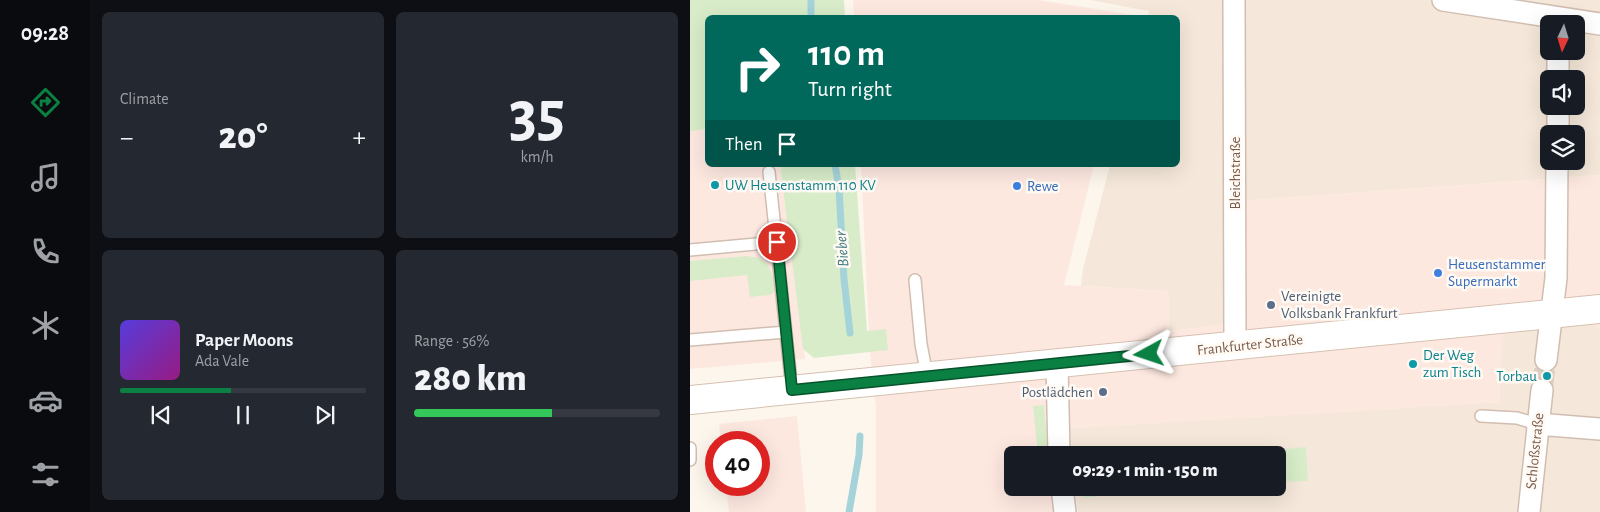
<!DOCTYPE html>
<html lang="en">
<head>
<meta charset="utf-8">
<style>
	:root { --surface:#171b24; --page:#242831; --text:#f1f3f6; --muted:#9ea1a6; --line:#363941; --accent:#0b8043 }
	body { margin:0; font-family:"Alegreya Sans",sans-serif; background:var(--page); color:var(--text); height:100vh; display:flex; flex-direction:column; font-size:19px; white-space:nowrap }
	* { box-sizing:border-box; margin:0 }
	p { font-size:16px; color:var(--muted) }
	.icon { flex:none; width:28px; height:28px; fill:none; stroke:currentColor; stroke-width:2; stroke-linecap:round; stroke-linejoin:round }
	.map { position:relative; flex:1; overflow:hidden }
	.side { display:flex; flex-direction:column; gap:12px; padding:12px; background:#0d0f14; width:600px }
	.side>* { flex:none }
	.guide { position:absolute; left:15px; top:15px; width:475px; height:152px; border-radius:8px; box-shadow:0 5px 20px #0002; background:#00695c; color:#fff; overflow:hidden }
	.needle { width:32px; rotate:184deg }
	.tools { position:absolute; left:850px; top:15px; display:grid; gap:10px }
	.tools a { display:grid; place-items:center; width:45px; height:45px; border-radius:8px; background:var(--surface); box-shadow:0 5px 20px #0002; font-size:25px }
	.speed { position:absolute; left:15px; top:431px; display:flex; gap:10px; font-size:25px; font-weight:700; text-align:center }
	.speed>* { display:grid; place-content:center; width:65px; height:65px; border-radius:50%; background:var(--surface); box-shadow:0 5px 20px #0002; line-height:1 }
	.speed .limit { border:8px solid #d22; background:#fff; color:#111 }
	.pin { position:absolute; display:grid; place-items:center; width:42px; height:42px; color:#fff; margin:-21px; border:2px solid #fff; border-radius:50%; box-shadow:0 1px 5px #0007 }
	.me { position:absolute; width:55px; margin:-28px; rotate:265deg; stroke-linejoin:round; filter:drop-shadow(0 0 4px #0008) }
	.turn { display:flex; align-items:center; gap:18px; height:105px; padding:0 20px; font-size:22px }
	.turn .icon { width:65px; height:65px; stroke-width:2.5 }
	.turn b { display:block; font-size:35px; line-height:42px }
	.then { display:flex; align-items:center; height:48px; padding:0 20px; background:#0003; gap:10px; font-size:19px }
	.big { font-size:38px; font-weight:800; line-height:1.1 }
	.side .card { flex:1; display:flex; flex-direction:column; justify-content:center; gap:8px; min-width:0; padding:0 18px; border-radius:8px; background:var(--page) }
	.side .dial { align-items:center; gap:0 }
	.dial b { font-size:65px; line-height:1 }
	.song { display:flex; align-items:center; gap:15px }
	.cover { width:60px; height:60px; border-radius:8px; background:linear-gradient(135deg,hsl(250 70% 55%),hsl(310 70% 35%)) }
	.played { height:5px; border-radius:2px; background:linear-gradient(90deg,var(--accent) 45%,var(--line) 45%) }
	.keys { display:flex; justify-content:space-around; direction:ltr }
	.heat { display:flex; justify-content:space-between; align-items:center; font-size:28px; direction:ltr }
	.charge { height:8px; border-radius:4px; background:linear-gradient(90deg,#34c759 56%,var(--line) 0) }
	.side .tiles { flex:1; display:grid; gap:12px; grid-template-columns:repeat(2,1fr) }
	.trip { position:absolute; left:314px; top:446px; width:282px; height:50px; border-radius:8px; background:var(--surface); box-shadow:0 5px 20px #0002; font-weight:800; line-height:50px; text-align:center }
	main { display:flex; flex:1; min-height:0 }
	.menu { display:flex; flex-direction:column; width:90px; justify-content:space-around; align-items:center; background:#090b0e; color:var(--muted) }
	.menu .icon { width:35px; height:35px }
	.menu .selected { color:var(--accent) }
	.menu b { font-size:22px; color:var(--text) }
	.map>svg:first-child { display:block }
</style>
</head>
<body>
<main>
<nav class="menu">
<b>09:28</b>
<svg class="icon selected" aria-label="directions" viewBox="0 0 24 24"><path d="M12 3l9 9-9 9-9-9zM9 14v-3h6M13 9l2 2-2 2"/></svg>
<svg class="icon" aria-label="music" viewBox="0 0 24 24"><path d="M9 18V5l10-2v13"/><circle cx="6" cy="18" r="3"/><circle cx="16" cy="16" r="3"/></svg>
<svg class="icon" aria-label="phone" viewBox="0 0 24 24"><path d="M5 4h4l2 5-3 2q2 4 5 5l2-3 5 2v4C11 20 4 13 5 4z"/></svg>
<svg class="icon" aria-label="climate" viewBox="0 0 24 24"><path d="M12 3v18M4 7l16 10M4 17L20 7"/></svg>
<svg class="icon" aria-label="car" viewBox="0 0 24 24"><path d="M5 17H2v-5l4-1 3-4h7l3 4 3 1v5h-3M9 17h6M6 11h13"/><circle cx="7" cy="17" r="2"/><circle cx="17" cy="17" r="2"/></svg>
<svg class="icon" aria-label="filters" viewBox="0 0 24 24"><path d="M4 7h16M4 17h16"/><circle cx="9" cy="7" r="2"/><circle cx="15" cy="17" r="2"/></svg>
</nav>
<section class="side">
<div class="tiles">
<div class="card"><p>Climate</p>
<div class="heat"><a>−</a><b class="big">20°</b><a>+</a></div>
</div>
<div class="card dial"><b>35</b><p>km/h</p></div>
<div class="card">
<div class="song"><i class="cover"></i><div><b>Paper Moons</b><p>Ada Vale</p></div></div>
<div class="played"></div>
<div class="keys"><svg class="icon" aria-label="previous" viewBox="0 0 24 24"><path d="M18 5L8 12l10 7zM5 5v14"/></svg><svg class="icon" aria-label="pause" viewBox="0 0 24 24"><path d="M8 5v14M16 5v14"/></svg><svg class="icon" aria-label="next" viewBox="0 0 24 24"><path d="M6 5l10 7-10 7zM19 5v14"/></svg></div>
</div>
<div class="card"><p>Range · 56%</p><b class="big">280 km</b><div class="charge"></div></div>
</div>
</section>
<div class="map">
<svg width="910" height="512" viewBox="0 0 910 512">
	<rect width="100%" height="100%" fill="#fdf6ec"/>
	<path fill="#f5e8da" fill-rule="evenodd" d="M 400,0 L 910,0 L 910,175 L 539,202 L 541,324 L 479,331 L 478,291 L 391,286 L 393,269 L 420,165 L 488,165 L 488,18 L 458,17 L 459,11 ZM 859,24 L 886,24 L 886,51 L 859,51 ZM 859,79 L 886,79 L 886,106 L 859,106 ZM 859,134 L 886,134 L 886,161 L 859,161 Z
		M 901,320 L 910,330 L 910,512 L 388,512 L 384,488 L 588,488 L 588,455 L 382,455 L 380,428 L 809,402 L 812,327 Z"/>
	<path fill="#fde8e0" d="M 163,0 L 349,0 L 442,15 L 441,18 L 164,17 Z
		M 17,129 L 18,165 L 90,165 L 115,359 L 0,369 L 0,131 Z
		M 171,165 L 404,165 L 374,285 L 478,291 L 479,331 L 541,323 L 539,202 L 910,175 L 910,330 L 901,320 L 813,327 L 809,402 L 357,430 L 359,455 L 322,455 L 322,488 L 362,488 L 365,512 L 186,512 L 186,409 L 180,352 Z
		M 107,416 L 116,512 L 39,512 L 36,485 L 69,485 L 69,442 L 31,442 L 29,424 Z"/>
	<path fill="#d8ecc9" d="M 0,0 L 154,0 L 155,17 L 18,18 L 17,129 L 0,131 Z
		M 90,165 L 165,165 L 177,331 L 196,329 L 198,350 L 124,358 L 113,349 Z
		M 57,256 C 60,257 66,257 69,258 C 81,264 84,279 85,291 L 80,295 L 60,297 L 57,275 L 0,281 L 0,261 Z
		M 354,405 L 358,455 L 348,455 L 343,406 Z
		M 616,447 L 618,481 L 588,482 L 588,455 L 526,455 Z
		M 393,488 L 480,488 L 394,498 Z"/>
	<g fill="none" stroke-linecap="round" stroke-linejoin="round">
		<path stroke="#a5d3da" stroke-width="7" d="M 121,0 L 121,18
			M 145,165 L 149,188 L 154,279 L 160,333
			M 159,512 L 169,455 L 170,436"/>
		<path stroke="#dcd0c4" stroke-width="21" stroke-dasharray="21 11" stroke-linecap="butt" d="M 852,390 L 856,360"/>
		<defs>
			<path id="lane" d="M 79,172 L 102,390
				M 0,250 L 87,242
				M 225,280 L 231,344 L 237,376
				M 0,340 L 96,332
				M 791,416 L 827,418 L 847,424
				M 0,448 L 0,460"/>
			<path id="street" d="M 544,0 L 545,347
				M 753,0 L 910,24
				M 868,79 L 868,51
				M 868,134 L 868,106
				M 856,360 L 866,278 L 867,161
				M 367,363 L 369,455
				M 847,424 L 910,429
				M 372,488 L 375,512
				M 839,512 L 852,390"/>
			<path id="secondary" d="M 0,400 L 910,309"/>
		</defs>
		<use href="#lane" stroke="#d1beb0" stroke-width="14"/>
		<use href="#street" stroke="#d1beb0" stroke-width="24"/>
		<use href="#secondary" stroke="#d6c0b0" stroke-width="30"/>
		<use href="#lane" stroke="#fff" stroke-width="11"/>
		<use href="#street" stroke="#fff" stroke-width="21"/>
		<use href="#secondary" stroke="#fff" stroke-width="28"/>
	</g>
	<g fill="none" stroke-linecap="round" stroke-linejoin="round">
		<defs>
			<path id="route" d="M 87,242 L 102,390 L 459,354"/>
		</defs>
		<use href="#route" stroke="#07532c" stroke-width="12"/>
		<use href="#route" stroke="#0b8043" stroke-width="9"/>
	</g>
	<g fill="#0f9aa8" stroke="#fffaf3" stroke-width="2">
		<circle cx="25" cy="185" r="5"/>
		<circle cx="723" cy="364" r="5"/>
		<circle cx="857" cy="376" r="5"/>
	</g>
	<g fill="#3f7fe0" stroke="#fffaf3" stroke-width="2">
		<circle cx="327" cy="186" r="5"/>
		<circle cx="748" cy="273" r="5"/>
	</g>
	<g fill="#5c6f8a" stroke="#fffaf3" stroke-width="2">
		<circle cx="581" cy="305" r="5"/>
		<circle cx="413" cy="392" r="5"/>
	</g>
	<g text-anchor="middle" dominant-baseline="central" stroke-width="5" stroke-linejoin="round" paint-order="stroke">
		<g font-size="15" fill="#7a5c4d" stroke="#fffaf3">
			<text transform="translate(545 173) rotate(-90)">Bleichstraße</text>
			<text transform="translate(560 345) rotate(-6)">Frankfurter Straße</text>
			<text transform="translate(845 451) rotate(-84)">Schloßstraße</text>
		</g>
		<g font-size="15" fill="#0d838f" stroke="#fffaf3" text-anchor="start">
			<text x="35" y="185">UW Heusenstamm 110 KV</text>
			<text x="733" y="355">Der Weg<tspan x="733" dy="17">zum Tisch</tspan></text>
			<text x="847" y="376" text-anchor="end">Torbau</text>
		</g>
		<g font-size="15" fill="#366cbe" stroke="#fffaf3" text-anchor="start">
			<text x="337" y="186">Rewe</text>
			<text x="758" y="264">Heusenstammer<tspan x="758" dy="17">Supermarkt</tspan></text>
		</g>
		<g font-size="15" fill="#4e5e75" stroke="#fffaf3" text-anchor="start">
			<text x="591" y="296">Vereinigte<tspan x="591" dy="17">Volksbank Frankfurt</tspan></text>
			<text x="403" y="392" text-anchor="end">Postlädchen</text>
		</g>
		<g font-size="16" font-style="italic" fill="#437c86" stroke="#fffaf3">
			<text transform="translate(152 249) rotate(-95)">Bieber</text>
		</g>
	</g>
</svg>
<div class="tools">
<a><svg class="needle" viewBox="-14 -14 28 28"><path d="M0-13l5 13h-10z" fill="#e53935"/><path d="M0 13l5-13h-10z" fill="#9ea1a6"/></svg></a>
<a><svg class="icon" aria-label="sound" viewBox="0 0 24 24"><path d="M4 9h4l5-4v14l-5-4H4zM17 9q2 3 0 6"/></svg></a>
<a><svg class="icon" aria-label="layers" viewBox="0 0 24 24"><path d="M12 4l9 5-9 5-9-5zM3 14l9 5 9-5"/></svg></a>
</div>
<div class="speed"><div class="limit">40</div></div>
<div class="pin" style="left:87px;top:242px;background:#d93025"><svg class="icon" aria-label="arrive" viewBox="0 0 24 24"><path d="M6 21V4h12l-3 4 3 4H6"/></svg></div>
<svg class="me" style="left:459px;top:354px" viewBox="-20 -20 40 40"><path d="M0-17L14 15 0 8-14 15z" fill="#0b8043" stroke="#fff" stroke-width="4"/></svg>
<div class="trip">09:29 · 1 min · 150 m</div>
<div class="guide">
<div class="turn"><svg class="icon" aria-label="right" viewBox="0 0 24 24"><path d="M7 20v-9h11M14 6l5 5-5 5"/></svg><div><b>110 m</b>Turn right</div></div>
<div class="then">Then<svg class="icon" aria-label="arrive" viewBox="0 0 24 24"><path d="M6 21V4h12l-3 4 3 4H6"/></svg></div>
</div>
</div>
</main>
</body>
</html>
